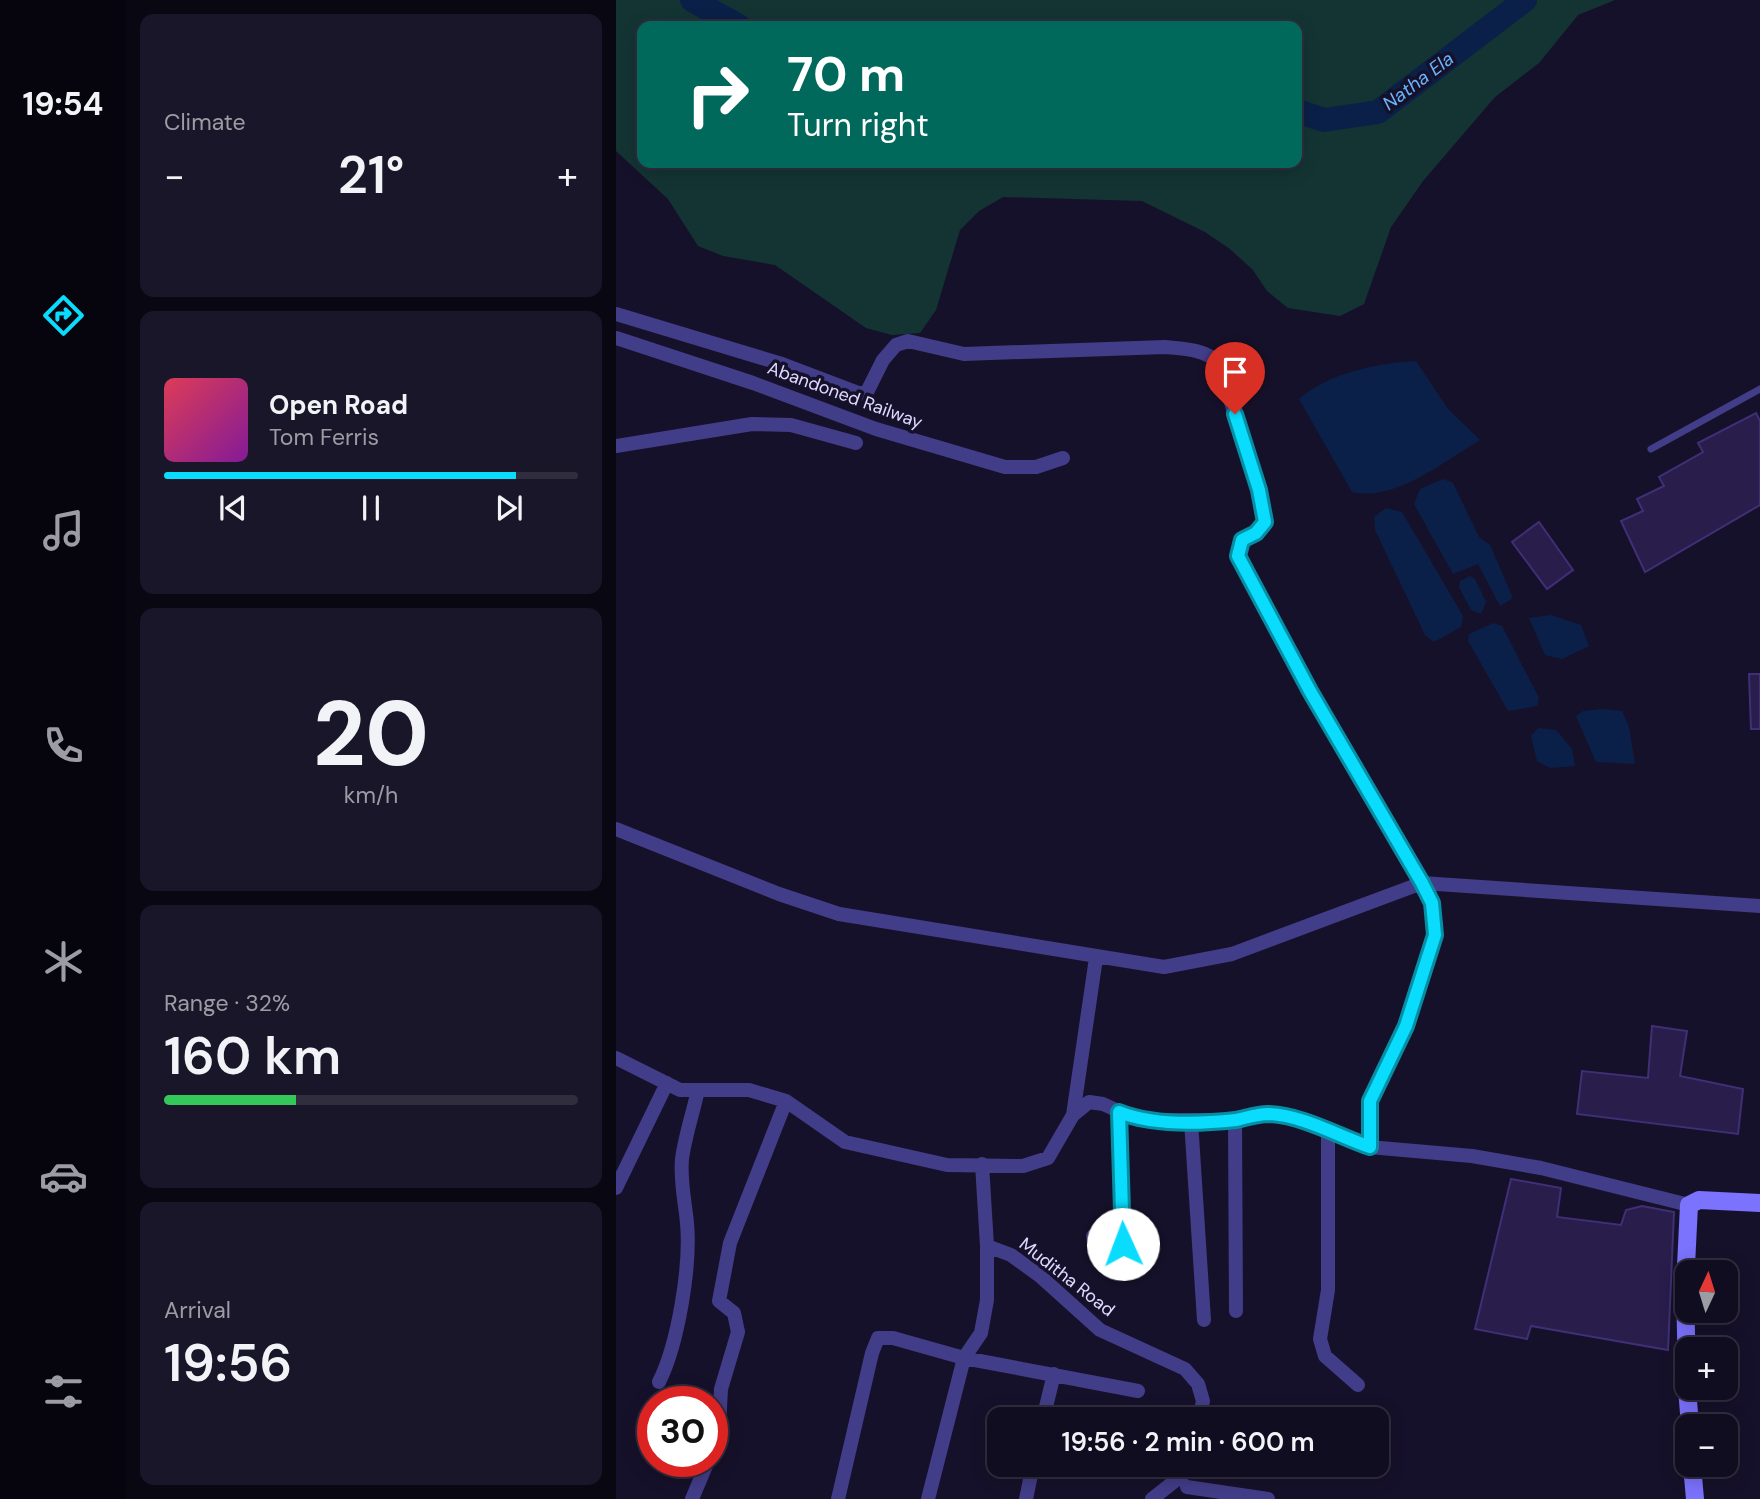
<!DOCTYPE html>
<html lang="en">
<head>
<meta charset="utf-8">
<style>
	:root { --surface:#100d20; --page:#191629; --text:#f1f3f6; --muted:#9c9ca5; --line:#302d3e; --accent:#09dcfc }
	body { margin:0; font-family:"DM Sans",sans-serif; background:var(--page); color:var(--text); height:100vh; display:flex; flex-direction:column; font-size:26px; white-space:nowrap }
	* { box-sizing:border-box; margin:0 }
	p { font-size:23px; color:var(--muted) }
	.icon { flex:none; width:38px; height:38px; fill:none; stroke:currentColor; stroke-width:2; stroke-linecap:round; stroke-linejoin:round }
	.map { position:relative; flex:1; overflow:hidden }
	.details { display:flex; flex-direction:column; gap:14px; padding:14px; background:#090712; width:490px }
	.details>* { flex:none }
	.hud { position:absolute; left:21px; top:21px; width:665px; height:147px; border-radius:14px; box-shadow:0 4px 18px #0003,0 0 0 2px var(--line); background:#00695c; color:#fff; overflow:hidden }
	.needle { width:46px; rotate:4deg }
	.controls { position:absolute; left:1059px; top:1260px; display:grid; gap:14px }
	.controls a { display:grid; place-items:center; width:63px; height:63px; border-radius:14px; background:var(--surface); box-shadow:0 4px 18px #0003,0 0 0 2px var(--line); font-size:35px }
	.speed { position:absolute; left:21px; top:1386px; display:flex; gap:14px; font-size:35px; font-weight:700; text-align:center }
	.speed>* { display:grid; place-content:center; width:91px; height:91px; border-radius:50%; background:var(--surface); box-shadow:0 4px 18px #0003,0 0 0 2px var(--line); line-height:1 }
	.speed .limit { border:10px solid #d22; background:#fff; color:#111 }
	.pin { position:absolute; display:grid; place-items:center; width:60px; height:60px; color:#fff; margin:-72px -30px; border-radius:50% 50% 50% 0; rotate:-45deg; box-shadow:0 0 7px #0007 }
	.pin .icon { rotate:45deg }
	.me { position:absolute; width:77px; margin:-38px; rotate:358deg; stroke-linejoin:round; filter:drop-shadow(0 0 5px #0008) }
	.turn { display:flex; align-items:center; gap:24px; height:147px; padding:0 35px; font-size:32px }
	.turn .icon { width:91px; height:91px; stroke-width:2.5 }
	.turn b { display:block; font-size:49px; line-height:60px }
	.big { font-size:52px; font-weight:600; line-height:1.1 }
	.details .widget { flex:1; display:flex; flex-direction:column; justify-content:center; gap:10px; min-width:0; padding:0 24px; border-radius:14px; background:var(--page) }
	.details .dial { align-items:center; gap:0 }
	.dial b { font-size:91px; line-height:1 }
	.song { display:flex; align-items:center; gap:21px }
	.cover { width:84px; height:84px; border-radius:10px; background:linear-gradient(135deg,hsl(350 70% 55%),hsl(290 70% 35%)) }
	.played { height:7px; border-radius:4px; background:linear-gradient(90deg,var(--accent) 85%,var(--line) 85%) }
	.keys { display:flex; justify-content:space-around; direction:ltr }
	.heat { display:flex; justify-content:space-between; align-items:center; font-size:38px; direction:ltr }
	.charge { height:10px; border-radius:5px; background:linear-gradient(90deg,#34c759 32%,var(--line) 0) }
	.trip { position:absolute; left:371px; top:1407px; width:402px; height:70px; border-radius:14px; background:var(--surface); box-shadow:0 4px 18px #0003,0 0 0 2px var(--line); font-weight:600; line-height:70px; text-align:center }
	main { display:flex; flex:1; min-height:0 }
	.dock { display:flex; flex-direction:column; width:126px; justify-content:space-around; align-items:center; background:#06050d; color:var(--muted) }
	.dock .icon { width:49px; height:49px }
	.dock .on { color:var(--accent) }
	.dock b { font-size:32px; color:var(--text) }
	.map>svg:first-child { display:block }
</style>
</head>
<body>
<main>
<nav class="dock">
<b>19:54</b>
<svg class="icon on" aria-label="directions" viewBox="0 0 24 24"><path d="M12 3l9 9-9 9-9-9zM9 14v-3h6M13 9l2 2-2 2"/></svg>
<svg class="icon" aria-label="music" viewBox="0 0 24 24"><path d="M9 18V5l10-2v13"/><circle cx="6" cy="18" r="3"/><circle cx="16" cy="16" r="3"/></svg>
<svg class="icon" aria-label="phone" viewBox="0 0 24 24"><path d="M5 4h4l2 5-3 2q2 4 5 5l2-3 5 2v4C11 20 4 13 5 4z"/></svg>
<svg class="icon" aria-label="climate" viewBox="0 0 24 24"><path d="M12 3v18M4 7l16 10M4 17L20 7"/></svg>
<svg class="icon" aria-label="car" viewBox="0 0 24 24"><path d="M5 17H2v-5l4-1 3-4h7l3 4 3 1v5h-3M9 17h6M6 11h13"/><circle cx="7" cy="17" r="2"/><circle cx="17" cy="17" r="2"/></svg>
<svg class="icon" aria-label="filters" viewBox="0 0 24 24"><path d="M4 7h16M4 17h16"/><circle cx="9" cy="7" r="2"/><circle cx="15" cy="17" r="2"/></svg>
</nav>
<section class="details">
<div class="widget"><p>Climate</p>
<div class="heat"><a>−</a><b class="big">21°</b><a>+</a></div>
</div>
<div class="widget">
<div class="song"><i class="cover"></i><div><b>Open Road</b><p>Tom Ferris</p></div></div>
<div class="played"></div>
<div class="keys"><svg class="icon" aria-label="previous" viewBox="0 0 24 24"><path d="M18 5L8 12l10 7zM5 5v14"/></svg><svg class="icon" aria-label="pause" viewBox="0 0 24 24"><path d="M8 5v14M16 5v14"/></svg><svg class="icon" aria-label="next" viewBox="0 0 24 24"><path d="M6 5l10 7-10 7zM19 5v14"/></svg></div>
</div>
<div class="widget dial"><b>20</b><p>km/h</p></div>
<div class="widget"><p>Range · 32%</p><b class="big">160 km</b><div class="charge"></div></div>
<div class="widget"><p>Arrival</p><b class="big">19:56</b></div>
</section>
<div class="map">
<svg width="1144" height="1499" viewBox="0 0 1144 1499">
	<rect width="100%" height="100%" fill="#16112a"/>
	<path fill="#143434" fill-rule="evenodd" d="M 0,0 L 999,0 L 962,15 L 923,63 L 879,97 L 807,181 L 775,227 L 748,304 L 724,316 L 672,308 L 651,291 L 637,270 L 614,249 L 589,232 L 526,201 L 387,197 L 363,211 L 344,230 L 320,310 L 304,333 L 276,335 L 250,328 L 159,265 L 107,256 L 82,246 L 52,199 L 0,151 ZM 26,26 L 681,26 L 681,163 L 26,163 Z"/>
	<path fill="#0b2048" d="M 800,361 L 832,409 L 864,440 C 828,461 780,502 736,492 L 683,399 C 713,373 761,363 800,361 Z
		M 827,479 L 837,483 L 863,537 L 874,545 L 897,598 L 884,606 L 862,564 L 837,574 L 798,504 L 804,489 Z
		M 770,508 L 786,512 L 847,616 L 845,627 L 818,642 L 809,635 L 759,530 L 758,517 Z
		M 854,576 L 859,579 L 870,602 L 865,614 L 855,610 L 843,587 L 844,581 Z
		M 935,615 L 965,625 L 973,646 L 946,659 L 929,655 L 913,618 Z
		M 877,623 L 886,626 L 923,698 L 921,706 L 892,711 L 852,641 L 853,634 Z
		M 986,709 L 1006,711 L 1013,727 L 1019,764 L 980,762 L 960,716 L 967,711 Z
		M 922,728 L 940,730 L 956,749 L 959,766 L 934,768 L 921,761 L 915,736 Z"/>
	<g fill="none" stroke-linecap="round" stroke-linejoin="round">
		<path stroke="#0b2048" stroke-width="24" d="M 76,0 L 123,26
			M 681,111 L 708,120 L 762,112 L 909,0"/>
	</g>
	<path fill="#281d4b" stroke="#402f76" stroke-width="2" d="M 1140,413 L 1144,421 L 1144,505 L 1029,572 L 1005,521 L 1027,511 L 1021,499 L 1048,486 L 1043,477 L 1087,452 L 1082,443 Z
		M 923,522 L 957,570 L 931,589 L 896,542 Z
		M 1133,674 L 1144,674 L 1144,729 L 1135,729 Z
		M 1036,1026 L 1071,1031 L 1064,1076 L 1127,1089 L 1122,1134 L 961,1114 L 966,1071 L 1032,1078 Z
		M 895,1179 L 945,1188 L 941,1217 L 1005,1225 L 1010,1210 L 1026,1206 L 1058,1212 L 1052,1350 L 915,1326 L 911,1339 L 859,1329 Z"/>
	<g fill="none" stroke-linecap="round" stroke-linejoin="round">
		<path stroke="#423d88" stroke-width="7" d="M 1035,449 L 1144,389"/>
		<path stroke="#423d88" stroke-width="14" d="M 0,314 L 166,364 L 245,394 L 252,390 L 267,360 L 280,345 L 292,341 L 348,354 L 549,347 C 569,349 588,349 603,363 L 648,511 L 649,522 L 640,533 L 626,540 L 622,556 L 694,691 L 816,903 L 819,935 L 790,1026 L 754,1101 L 753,1147
			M 0,338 L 137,383 L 260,429 L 389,467 L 420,467 L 447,458
			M 0,446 L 136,424 L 175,425 L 240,443
			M 0,829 L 163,894 L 223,914 L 548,967 L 616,954 L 806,883 L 1144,906
			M 0,1058 L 64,1090 L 133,1090 L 170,1101 L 229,1142 L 331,1165 L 407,1166 L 432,1158 L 457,1115 L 473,1102 L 487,1104 L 522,1120 L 619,1120 L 651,1114 L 672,1117 L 753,1147 L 856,1156 L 925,1168 L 1073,1205
			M 457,1115 L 480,958
			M 619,1120 L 620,1311
			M 575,1121 L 588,1320
			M 712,1132 L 712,1290 L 704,1339 L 709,1356 L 742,1385
			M 0,1188 L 51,1083
			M 477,1236 L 496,1246 L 507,1244 L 503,1112
			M 371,1246 L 395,1255 L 424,1276 L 484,1330 L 569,1369 L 582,1384 L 587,1401 L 583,1419
			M 43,1382 C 62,1344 75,1266 71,1223 C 69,1202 64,1181 66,1159 C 69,1136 77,1113 82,1090
			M 427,1419 L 438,1374
			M 96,1453 L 103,1427 L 105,1389 L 122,1332 L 118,1313 L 103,1301 L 114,1243 L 170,1101
			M 571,1487 L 652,1499
			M 76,1499 L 92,1461
			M 222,1499 L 256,1353 L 262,1338 L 277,1338 L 348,1358 L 522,1391
			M 312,1499 L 348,1358 L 365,1333 L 371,1300 L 371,1246 L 366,1164
			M 410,1499 L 417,1465
			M 536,1499 L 574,1469"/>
		<path stroke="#7b72fd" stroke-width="18" d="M 1071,1381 L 1069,1286 L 1073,1205 L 1083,1200 L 1144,1203
			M 1071,1388 L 1074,1426
			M 1076,1465 L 1079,1499"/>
	</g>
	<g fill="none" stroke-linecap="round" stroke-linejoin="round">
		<defs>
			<path id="route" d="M 507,1244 L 503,1112 C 538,1126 583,1124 620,1120 C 630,1118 641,1114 652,1114 C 686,1115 722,1136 754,1147 L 754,1101 L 790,1026 L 819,935 L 816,903 L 806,883 L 694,691 L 622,556 L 626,540 L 640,533 L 649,522 L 643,490 L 619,414"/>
		</defs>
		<use href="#route" stroke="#068fa4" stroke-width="18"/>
		<use href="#route" stroke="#09dcfc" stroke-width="12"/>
	</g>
	<g text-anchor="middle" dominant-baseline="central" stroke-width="7" stroke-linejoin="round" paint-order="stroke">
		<g font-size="18" fill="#e0daff" stroke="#16112a">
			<text transform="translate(229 395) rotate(20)">Abandoned Railway</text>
			<text transform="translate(451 1277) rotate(38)">Muditha Road</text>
		</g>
		<g font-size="19" font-style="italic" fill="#69b4fd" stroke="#16112a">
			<text transform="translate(802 81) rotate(-37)">Natha Ela</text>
		</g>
	</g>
</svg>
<div class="controls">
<a><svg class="needle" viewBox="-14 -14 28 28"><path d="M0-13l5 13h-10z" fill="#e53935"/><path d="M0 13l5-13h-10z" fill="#9c9ca5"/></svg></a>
<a>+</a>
<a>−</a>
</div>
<div class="speed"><div class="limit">30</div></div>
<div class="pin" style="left:619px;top:414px;background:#d93025"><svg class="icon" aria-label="arrive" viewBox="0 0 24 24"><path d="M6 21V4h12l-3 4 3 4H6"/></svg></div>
<svg class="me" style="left:507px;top:1244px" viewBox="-20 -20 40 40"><circle r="19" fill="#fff"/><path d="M0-13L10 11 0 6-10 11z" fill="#09dcfc"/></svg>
<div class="trip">19:56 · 2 min · 600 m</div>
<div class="hud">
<div class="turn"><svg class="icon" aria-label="right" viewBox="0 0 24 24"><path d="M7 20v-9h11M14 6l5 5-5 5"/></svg><div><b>70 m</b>Turn right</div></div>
</div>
</div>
</main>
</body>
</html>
